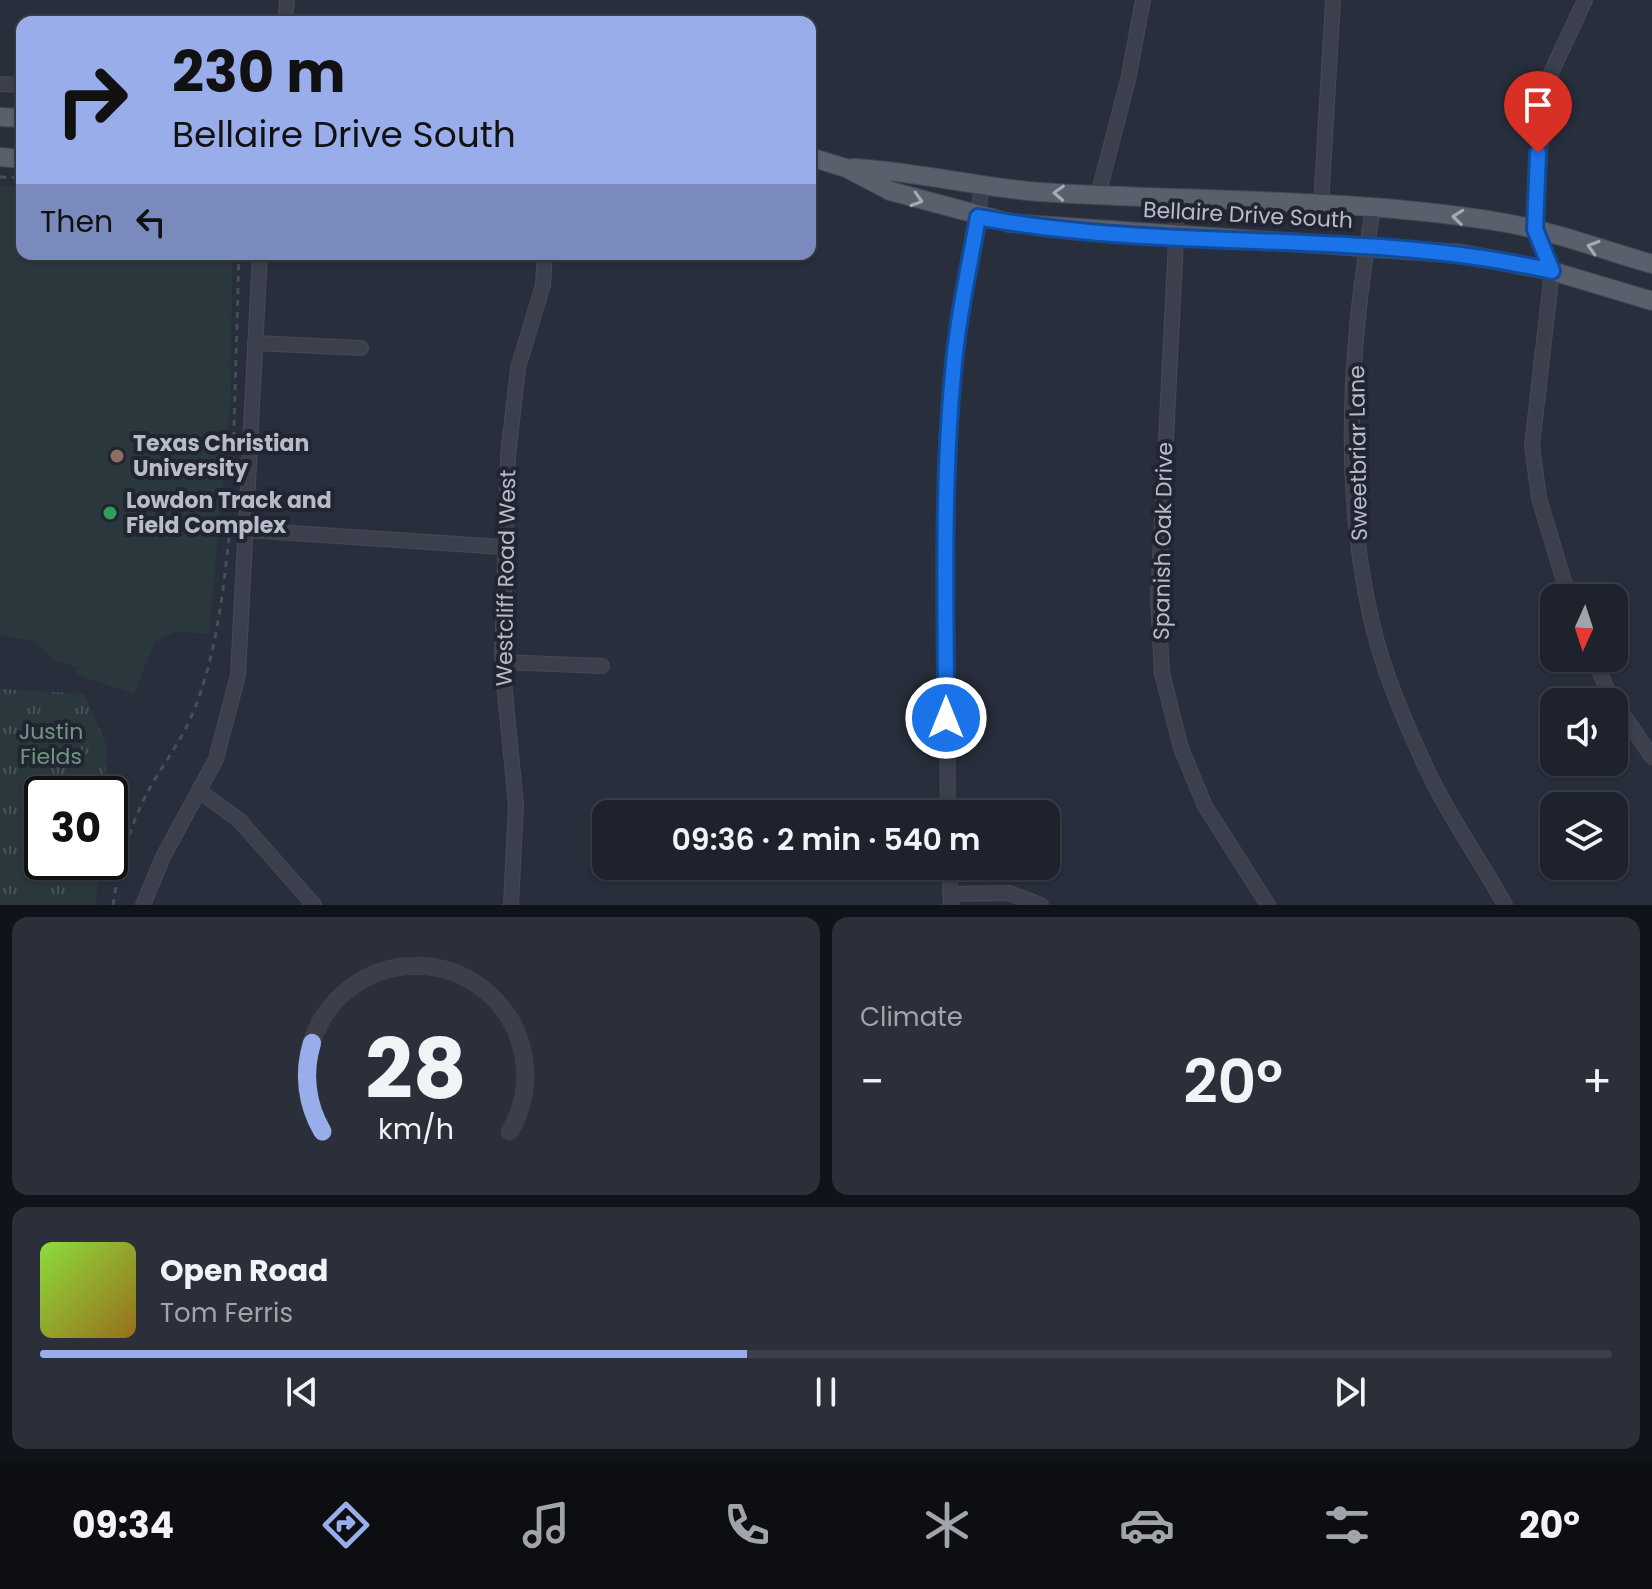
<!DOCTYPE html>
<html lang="en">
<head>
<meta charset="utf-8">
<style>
	:root { --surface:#1e222d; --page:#2b2f39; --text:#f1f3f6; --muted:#a1a4aa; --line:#3c3f49; --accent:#9aadeb }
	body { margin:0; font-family:Poppins,sans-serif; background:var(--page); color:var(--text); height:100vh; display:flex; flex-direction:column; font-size:30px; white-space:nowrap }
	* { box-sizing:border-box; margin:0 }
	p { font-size:26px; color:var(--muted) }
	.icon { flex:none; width:44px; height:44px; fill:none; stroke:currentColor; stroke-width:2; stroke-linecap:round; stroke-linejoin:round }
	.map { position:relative; height:905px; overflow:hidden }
	.panel { display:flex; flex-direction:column; gap:12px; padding:12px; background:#101319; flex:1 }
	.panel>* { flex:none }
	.hud { position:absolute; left:16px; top:16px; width:800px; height:244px; border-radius:16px; box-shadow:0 2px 6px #0004,0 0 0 2px var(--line); background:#9aadeb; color:#111; overflow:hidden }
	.needle { width:52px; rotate:183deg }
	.buttons { position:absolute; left:1540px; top:584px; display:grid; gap:16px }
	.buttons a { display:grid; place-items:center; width:88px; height:88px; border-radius:16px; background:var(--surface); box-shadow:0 2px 6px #0004,0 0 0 2px var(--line); font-size:40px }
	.speed { position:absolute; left:24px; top:776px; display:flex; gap:16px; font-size:40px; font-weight:700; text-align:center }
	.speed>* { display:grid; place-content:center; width:104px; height:104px; border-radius:50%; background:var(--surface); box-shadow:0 2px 6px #0004,0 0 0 2px var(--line); line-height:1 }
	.speed .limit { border:4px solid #111; border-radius:12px; background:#fff; color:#111 }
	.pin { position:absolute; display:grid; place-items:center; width:68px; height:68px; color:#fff; margin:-82px -34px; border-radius:50% 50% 50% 0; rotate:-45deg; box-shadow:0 0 8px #0007 }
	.pin .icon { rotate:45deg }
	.me { position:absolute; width:88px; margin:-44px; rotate:0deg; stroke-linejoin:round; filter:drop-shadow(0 0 6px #0008) }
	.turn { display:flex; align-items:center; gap:28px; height:168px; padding:0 24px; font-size:36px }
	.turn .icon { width:104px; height:104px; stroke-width:2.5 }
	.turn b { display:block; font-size:56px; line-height:68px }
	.then { display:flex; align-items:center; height:76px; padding:0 24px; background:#0003; gap:16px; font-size:30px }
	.big { font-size:60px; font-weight:600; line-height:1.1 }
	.panel .card { flex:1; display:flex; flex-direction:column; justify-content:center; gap:12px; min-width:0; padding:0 28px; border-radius:16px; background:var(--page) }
	.panel .dial { align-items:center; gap:0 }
	.dial svg { height:208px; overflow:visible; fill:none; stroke:var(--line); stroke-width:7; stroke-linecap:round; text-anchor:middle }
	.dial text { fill:var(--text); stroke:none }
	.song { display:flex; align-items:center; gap:24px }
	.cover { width:96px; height:96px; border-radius:12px; background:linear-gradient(135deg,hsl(90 70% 55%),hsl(40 70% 35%)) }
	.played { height:8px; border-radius:4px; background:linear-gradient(90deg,var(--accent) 45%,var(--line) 45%) }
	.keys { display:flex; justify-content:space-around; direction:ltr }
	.heat { display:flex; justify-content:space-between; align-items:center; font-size:44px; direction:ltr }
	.panel .tiles { flex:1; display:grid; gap:12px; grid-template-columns:1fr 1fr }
	.card:last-child { grid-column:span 2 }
	.trip { position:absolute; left:592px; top:800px; width:468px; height:80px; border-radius:16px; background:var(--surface); box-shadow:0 2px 6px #0004,0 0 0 2px var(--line); font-weight:600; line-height:80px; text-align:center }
	.dock { display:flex; height:128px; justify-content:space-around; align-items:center; background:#0c0e12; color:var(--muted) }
	.dock .icon { width:56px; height:56px }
	.dock .current { color:var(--accent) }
	.dock b { font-size:36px; color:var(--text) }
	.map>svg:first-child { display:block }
</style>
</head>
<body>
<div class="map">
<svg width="1652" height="905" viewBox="0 0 1652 905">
	<defs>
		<pattern id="park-tufts" width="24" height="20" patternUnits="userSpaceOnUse" patternTransform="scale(2)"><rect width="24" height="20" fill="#2a383d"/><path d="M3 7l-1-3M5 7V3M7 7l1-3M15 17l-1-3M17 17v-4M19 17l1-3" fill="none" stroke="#475358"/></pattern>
	</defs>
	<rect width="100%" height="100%" fill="#282e3c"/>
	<path fill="url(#park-tufts)" d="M 0,689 L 84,694 L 107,746 L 104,794 L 42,794 L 42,862 L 99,862 L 96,905 L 0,905 Z"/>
	<path fill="#2a383d" d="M 0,186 L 22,187 L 22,254 L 232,254 L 231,394 L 209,634 L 175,632 L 155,641 L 134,694 L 76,674 L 78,668 L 55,660 L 36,642 L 0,635 Z"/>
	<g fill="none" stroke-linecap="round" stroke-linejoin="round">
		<defs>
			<path id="minor" d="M 285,22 L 287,0
				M 0,84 L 22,85
				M 1098,195 L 1128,80 L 1143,0
				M 1178,200 L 1158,600 L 1162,673 L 1181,748 L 1205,806 L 1268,905
				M 1321,206 L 1333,0
				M 1373,210 C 1350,341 1341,484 1370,614 C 1381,666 1402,715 1424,763 C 1446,812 1479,858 1505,905
				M 255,343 L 361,348
				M 246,530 L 503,547
				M 1569,598 L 1539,498 L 1532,446 L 1552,271 L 1535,229 L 1543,104 L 1549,77 L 1585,0
				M 1594,658 L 1609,694 L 1652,757
				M 502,662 L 602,666
				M 199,791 L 239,820 L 314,905
				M 948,814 L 945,485 L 953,373 L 982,187
				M 949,866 L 951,905
				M 950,894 L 1009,893 L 1041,905
				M 143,905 L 163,857 L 216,759 L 238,675 L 260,254
				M 511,905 L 516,805 L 502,662 L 508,456 L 518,368 L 543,285 L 545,254"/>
			<path id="major" d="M 0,117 L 22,118
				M 0,157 L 22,159
				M 810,157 L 846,168 L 890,191 L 1010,223 L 1463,254 L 1552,271 L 1652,301
				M 853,168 C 915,171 976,187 1039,192 C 1194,202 1353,197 1506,223 C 1555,232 1604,250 1652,264"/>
		</defs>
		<use href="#minor" stroke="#454956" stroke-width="16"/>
		<use href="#major" stroke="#454956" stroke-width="20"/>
		<path stroke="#435155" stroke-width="3" stroke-dasharray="6 6" stroke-linecap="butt" d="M 0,177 L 22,178
			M 233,462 L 239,254
			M 113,905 C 118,869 128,832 144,799 C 157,773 175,750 188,724 C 215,665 222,601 229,538"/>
		<use href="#minor" stroke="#3c404d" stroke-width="14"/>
		<use href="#major" stroke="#5a5f6c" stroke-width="18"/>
	</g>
	<defs><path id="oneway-chevron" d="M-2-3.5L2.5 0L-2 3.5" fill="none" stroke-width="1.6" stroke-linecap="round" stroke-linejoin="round" transform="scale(2)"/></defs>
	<g stroke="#a5a9b6">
		<use href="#oneway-chevron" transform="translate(1059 193) rotate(-177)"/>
		<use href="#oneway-chevron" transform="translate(917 200) rotate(17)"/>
		<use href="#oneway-chevron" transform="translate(1458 217) rotate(-174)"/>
		<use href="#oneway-chevron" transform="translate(1593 247) rotate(-163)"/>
	</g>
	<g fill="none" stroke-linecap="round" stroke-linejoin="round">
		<defs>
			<path id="route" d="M 946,718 C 946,604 942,489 953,374 C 957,321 969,269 978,217 C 1167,253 1363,228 1552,271 L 1535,229 L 1538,153"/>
		</defs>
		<use href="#route" stroke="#114b97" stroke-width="20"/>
		<use href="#route" stroke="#1a73e8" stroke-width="14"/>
	</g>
	<circle fill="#8d6e63" stroke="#212532" stroke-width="3" cx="117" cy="456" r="8"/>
	<circle fill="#2e9e5b" stroke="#212532" stroke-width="3" cx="110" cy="513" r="8"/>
	<g text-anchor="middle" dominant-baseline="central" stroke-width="8" stroke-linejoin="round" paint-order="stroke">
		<g font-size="22" fill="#b8bcc8" stroke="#212532">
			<text transform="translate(1248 215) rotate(3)">Bellaire Drive South</text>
			<text transform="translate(1358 453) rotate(-91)">Sweetbriar Lane</text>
			<text transform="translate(1163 541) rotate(-89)">Spanish Oak Drive</text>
			<text transform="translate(506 578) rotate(-89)">Westcliff Road West</text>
		</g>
		<g font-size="22" font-weight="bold" fill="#b8bcc8" stroke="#212532" text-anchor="start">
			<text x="133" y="443">Texas Christian<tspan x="133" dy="25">University</tspan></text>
			<text x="126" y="500">Lowdon Track and<tspan x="126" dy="25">Field Complex</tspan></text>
		</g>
		<g font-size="22" fill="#729580" stroke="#212532">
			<text x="51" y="731">Justin<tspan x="51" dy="25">Fields</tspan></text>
		</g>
	</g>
</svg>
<div class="buttons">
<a><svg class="needle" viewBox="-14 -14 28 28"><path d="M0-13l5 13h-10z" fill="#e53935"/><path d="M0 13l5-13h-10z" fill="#a1a4aa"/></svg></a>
<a><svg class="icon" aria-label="sound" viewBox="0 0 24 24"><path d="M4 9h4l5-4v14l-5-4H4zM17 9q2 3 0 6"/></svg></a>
<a><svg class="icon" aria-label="layers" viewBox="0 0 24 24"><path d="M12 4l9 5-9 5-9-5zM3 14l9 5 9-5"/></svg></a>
</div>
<div class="speed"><div class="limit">30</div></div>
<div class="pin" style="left:1538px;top:153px;background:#d93025"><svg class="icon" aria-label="arrive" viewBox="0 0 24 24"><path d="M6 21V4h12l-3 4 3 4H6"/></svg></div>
<svg class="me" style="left:946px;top:718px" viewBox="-20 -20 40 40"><circle r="17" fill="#1a73e8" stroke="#fff" stroke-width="3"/><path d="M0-11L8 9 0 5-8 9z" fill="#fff"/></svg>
<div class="trip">09:36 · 2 min · 540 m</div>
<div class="hud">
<div class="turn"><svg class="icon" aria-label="right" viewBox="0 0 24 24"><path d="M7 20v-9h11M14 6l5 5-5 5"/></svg><div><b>230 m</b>Bellaire Drive South</div></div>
<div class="then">Then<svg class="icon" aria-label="left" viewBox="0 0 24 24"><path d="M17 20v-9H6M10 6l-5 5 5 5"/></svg></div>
</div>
</div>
<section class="panel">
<div class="tiles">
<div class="card dial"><svg viewBox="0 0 100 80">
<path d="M14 69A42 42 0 1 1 86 69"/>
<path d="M14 69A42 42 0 0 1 10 35" stroke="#9aadeb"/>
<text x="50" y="56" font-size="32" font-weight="700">28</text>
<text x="50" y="72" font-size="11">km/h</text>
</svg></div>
<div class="card"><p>Climate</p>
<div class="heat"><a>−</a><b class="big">20°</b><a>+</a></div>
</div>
<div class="card">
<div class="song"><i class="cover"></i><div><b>Open Road</b><p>Tom Ferris</p></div></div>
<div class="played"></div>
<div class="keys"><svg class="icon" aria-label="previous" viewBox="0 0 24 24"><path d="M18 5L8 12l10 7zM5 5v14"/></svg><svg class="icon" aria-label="pause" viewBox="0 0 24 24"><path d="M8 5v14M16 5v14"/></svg><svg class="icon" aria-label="next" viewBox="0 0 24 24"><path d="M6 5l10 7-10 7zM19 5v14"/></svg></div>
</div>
</div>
</section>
<nav class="dock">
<b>09:34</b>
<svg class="icon current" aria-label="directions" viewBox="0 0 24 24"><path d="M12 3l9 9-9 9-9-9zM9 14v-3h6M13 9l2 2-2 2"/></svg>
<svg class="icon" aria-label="music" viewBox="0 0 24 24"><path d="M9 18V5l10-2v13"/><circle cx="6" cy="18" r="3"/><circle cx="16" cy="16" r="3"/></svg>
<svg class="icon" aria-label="phone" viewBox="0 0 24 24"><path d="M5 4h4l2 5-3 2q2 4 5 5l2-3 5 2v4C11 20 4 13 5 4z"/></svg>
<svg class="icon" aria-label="climate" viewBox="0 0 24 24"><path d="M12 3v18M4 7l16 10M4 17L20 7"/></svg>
<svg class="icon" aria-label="car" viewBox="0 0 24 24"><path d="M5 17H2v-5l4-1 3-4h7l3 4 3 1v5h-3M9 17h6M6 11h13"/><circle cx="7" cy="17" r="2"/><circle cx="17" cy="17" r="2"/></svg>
<svg class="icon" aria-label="filters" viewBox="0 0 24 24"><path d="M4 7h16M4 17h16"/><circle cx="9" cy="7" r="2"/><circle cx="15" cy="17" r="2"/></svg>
<b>20°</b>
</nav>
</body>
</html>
